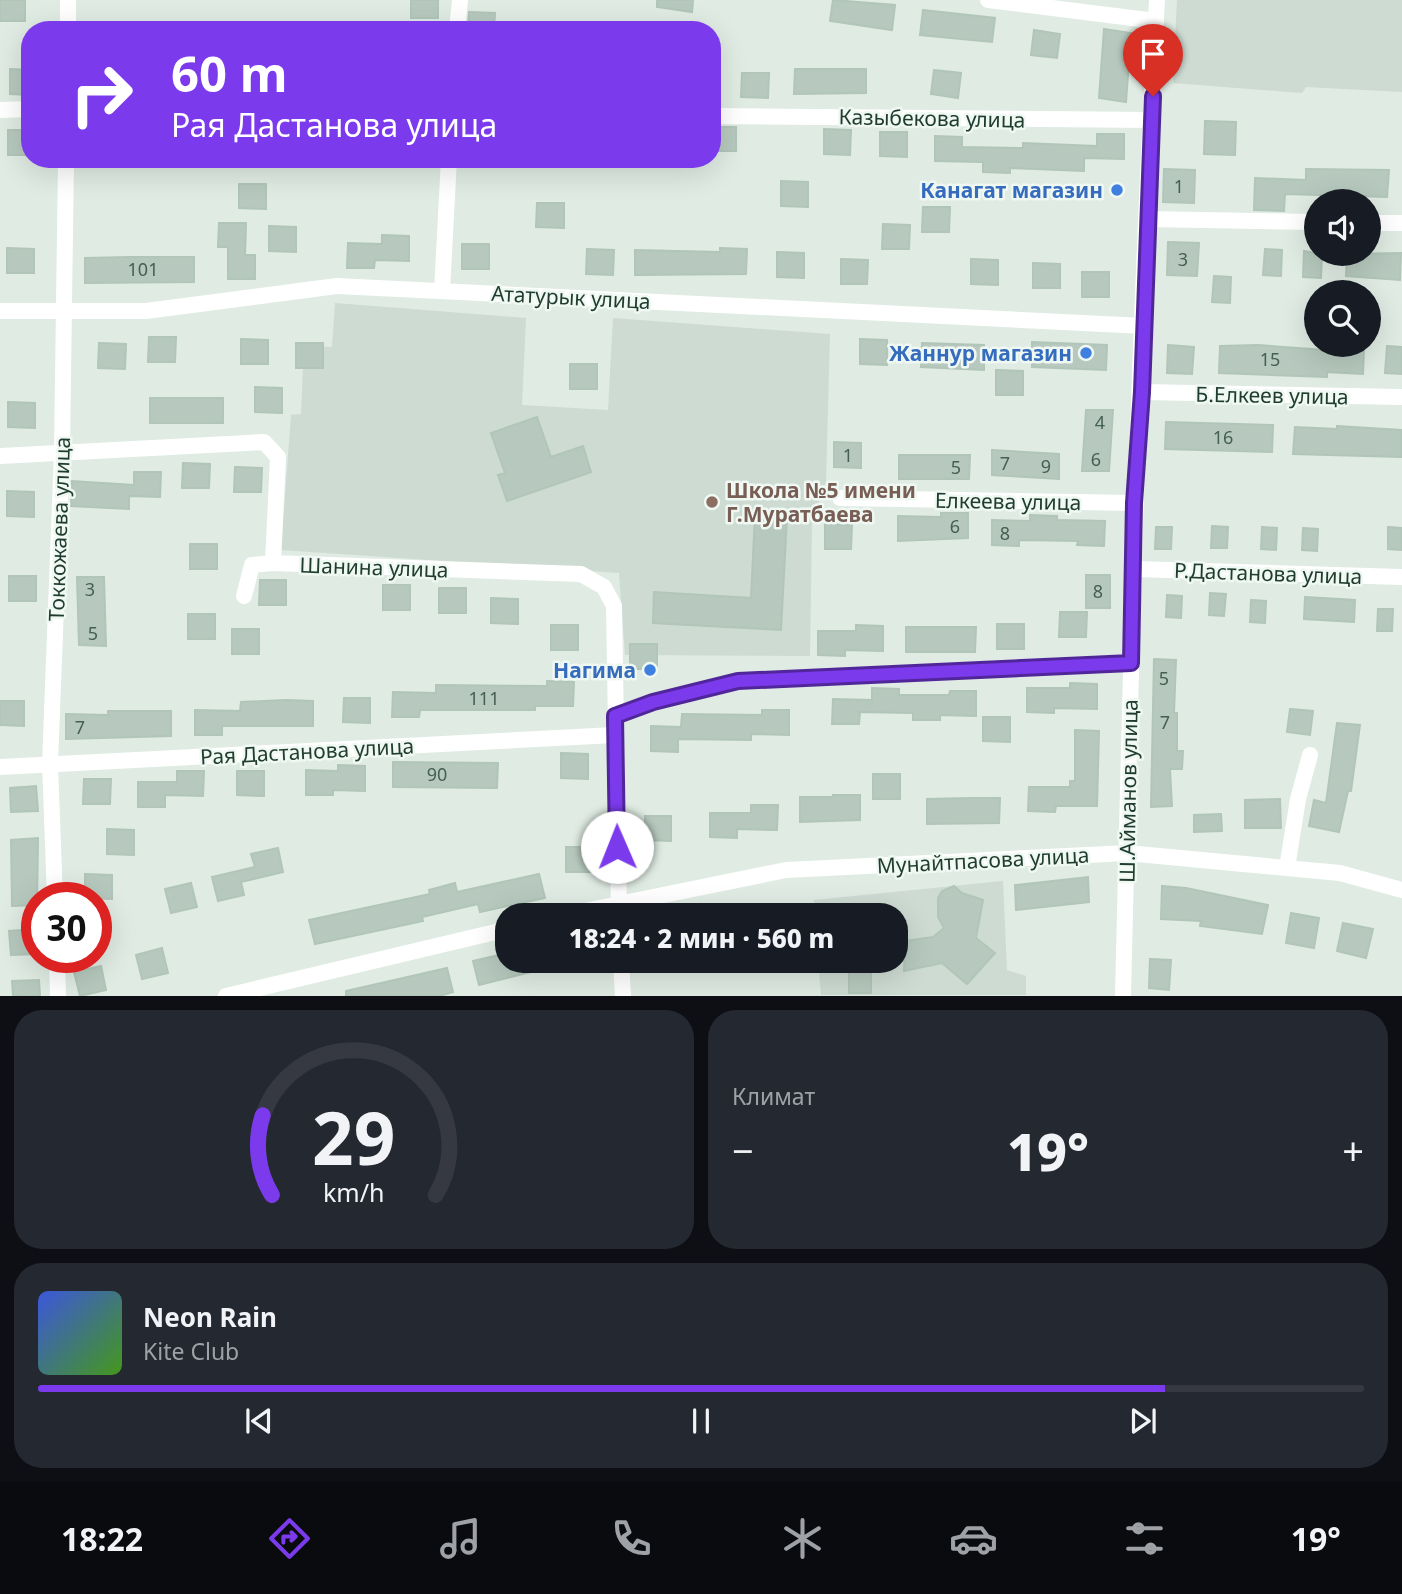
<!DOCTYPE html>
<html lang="ru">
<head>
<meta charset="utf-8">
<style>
	:root { --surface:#171b24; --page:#242831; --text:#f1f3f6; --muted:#9ea1a6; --line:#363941; --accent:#7c3aed }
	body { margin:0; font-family:"Noto Sans",sans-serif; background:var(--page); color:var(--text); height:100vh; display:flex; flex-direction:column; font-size:26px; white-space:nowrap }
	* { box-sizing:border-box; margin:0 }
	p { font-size:23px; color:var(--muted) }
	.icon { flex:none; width:38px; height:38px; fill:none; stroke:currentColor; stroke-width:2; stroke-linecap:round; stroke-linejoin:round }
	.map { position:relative; height:996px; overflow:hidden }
	.panel { display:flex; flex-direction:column; gap:14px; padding:14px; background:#0d0f14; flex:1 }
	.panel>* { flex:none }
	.hud { position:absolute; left:21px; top:21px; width:700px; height:147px; border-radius:28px; box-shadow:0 7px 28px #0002; background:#7c3aed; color:#fff; overflow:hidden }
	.buttons { position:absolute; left:1304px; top:189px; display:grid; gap:14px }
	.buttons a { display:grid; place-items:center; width:77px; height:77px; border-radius:50%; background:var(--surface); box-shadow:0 7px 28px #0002; font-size:35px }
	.speed { position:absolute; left:21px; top:882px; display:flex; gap:14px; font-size:35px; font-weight:700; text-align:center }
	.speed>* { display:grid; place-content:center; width:91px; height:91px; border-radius:50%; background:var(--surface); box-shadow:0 7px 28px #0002; line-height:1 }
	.speed .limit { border:10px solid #d22; background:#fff; color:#111 }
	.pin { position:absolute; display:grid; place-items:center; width:60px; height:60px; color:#fff; margin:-72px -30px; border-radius:50% 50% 50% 0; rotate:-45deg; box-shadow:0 0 7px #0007 }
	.pin .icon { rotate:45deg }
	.me { position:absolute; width:77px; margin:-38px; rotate:359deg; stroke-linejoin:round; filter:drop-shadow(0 0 5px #0008) }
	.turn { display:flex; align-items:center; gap:24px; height:147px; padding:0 35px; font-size:32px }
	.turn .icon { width:91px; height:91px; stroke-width:2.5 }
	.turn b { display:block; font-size:49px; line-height:60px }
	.big { font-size:52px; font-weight:800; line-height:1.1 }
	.panel .card { flex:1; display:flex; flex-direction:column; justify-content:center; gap:10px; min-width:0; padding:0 24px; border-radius:28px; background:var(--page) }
	.panel .dial { align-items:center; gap:0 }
	.dial svg { height:182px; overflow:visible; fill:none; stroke:var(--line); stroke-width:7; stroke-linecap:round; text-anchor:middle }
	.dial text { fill:var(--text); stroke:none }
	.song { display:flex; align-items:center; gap:21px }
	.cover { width:84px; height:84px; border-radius:10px; background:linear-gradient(135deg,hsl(230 70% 55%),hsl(100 70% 35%)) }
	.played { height:7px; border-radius:4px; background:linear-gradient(90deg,var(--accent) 85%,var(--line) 85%) }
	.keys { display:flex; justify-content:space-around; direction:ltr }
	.heat { display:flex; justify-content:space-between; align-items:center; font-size:38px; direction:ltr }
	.panel .tiles { flex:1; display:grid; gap:14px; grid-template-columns:1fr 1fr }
	.card:last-child { grid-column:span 2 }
	.trip { position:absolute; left:495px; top:903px; width:413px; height:70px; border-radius:28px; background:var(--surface); box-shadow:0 7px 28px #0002; font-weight:800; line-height:70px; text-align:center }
	.tab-bar { display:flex; height:112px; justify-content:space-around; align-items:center; background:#090b0e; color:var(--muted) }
	.tab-bar .icon { width:49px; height:49px }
	.tab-bar .selected { color:var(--accent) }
	.tab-bar b { font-size:32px; color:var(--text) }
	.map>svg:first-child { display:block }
</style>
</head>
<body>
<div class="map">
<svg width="1402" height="996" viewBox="0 0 1402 996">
	<rect width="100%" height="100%" fill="#dfebe3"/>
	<path fill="#cddbd2" d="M 1177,0 L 1402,0 L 1402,92 L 1306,87 L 1302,93 L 1173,83 Z
		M 335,303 L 526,318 L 522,405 L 608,410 L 613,318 L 830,334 L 826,482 L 812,522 L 810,656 L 625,655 L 619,573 L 281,550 L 291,415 L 301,414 L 304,346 L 332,347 Z
		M 1003,881 L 1007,970 L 1026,976 L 1026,995 L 821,995 L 818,961 L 896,961 L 896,915 L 815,915 L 814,900 Z"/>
	<path fill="#b7c9be" stroke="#b1c5b8" stroke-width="2" d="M 0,0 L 25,0 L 25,21 L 0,21 Z
		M 411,0 L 438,0 L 438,18 L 411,18 Z
		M 657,0 L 693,0 L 692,12 L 657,7 Z
		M 833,0 L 895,5 L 892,30 L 830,21 Z
		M 923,10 L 995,18 L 992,42 L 920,35 Z
		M 469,12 L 495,13 L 494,30 L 468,30 Z
		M 1104,29 L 1131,33 L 1126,102 L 1099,98 Z
		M 1034,30 L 1060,34 L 1057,58 L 1031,55 Z
		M 10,69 L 30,70 L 30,95 L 10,94 Z
		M 795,69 L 866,69 L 866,93 L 794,94 Z
		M 934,70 L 961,73 L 958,98 L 931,94 Z
		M 742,73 L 769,73 L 768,98 L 741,97 Z
		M 1205,121 L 1236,122 L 1235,155 L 1204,154 Z
		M 712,127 L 736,127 L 736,151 L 712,151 Z
		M 824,129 L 851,130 L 850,155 L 824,154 Z
		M 8,130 L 30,130 L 30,155 L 8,155 Z
		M 880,132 L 907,132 L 907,157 L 880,156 Z
		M 1097,134 L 1124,134 L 1124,159 L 1084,158 L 1084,171 L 1010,168 L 1010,173 L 983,172 L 983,162 L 935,161 L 935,136 L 962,137 L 962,147 L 1023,148 L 1023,143 L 1097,146 Z
		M 1164,169 L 1195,170 L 1194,203 L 1163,202 Z
		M 1306,169 L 1389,170 L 1387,197 L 1285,194 L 1284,211 L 1254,210 L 1255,178 L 1306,180 Z
		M 781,181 L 808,182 L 808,207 L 781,206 Z
		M 239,184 L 266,184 L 266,209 L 239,208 Z
		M 537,203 L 564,203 L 564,228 L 536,227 Z
		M 923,207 L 950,207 L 949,232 L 922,232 Z
		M 219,223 L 246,223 L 245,255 L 255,255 L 255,279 L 228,279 L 228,247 L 218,247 Z
		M 883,224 L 910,225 L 909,249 L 882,249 Z
		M 269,226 L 296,227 L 296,252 L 269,251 Z
		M 382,235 L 409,236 L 409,261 L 375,260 L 374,268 L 347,268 L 348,243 L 382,244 Z
		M 1168,242 L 1199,243 L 1197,276 L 1167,275 Z
		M 462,244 L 489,244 L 489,269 L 462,269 Z
		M 7,248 L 34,249 L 34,273 L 7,273 Z
		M 720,248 L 747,249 L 746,274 L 635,275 L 635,250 L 720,252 Z
		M 587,249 L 614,250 L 613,275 L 586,274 Z
		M 1265,249 L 1282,250 L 1281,276 L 1263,275 Z
		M 1304,251 L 1322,254 L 1321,278 L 1303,277 Z
		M 777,252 L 804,253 L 804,278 L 777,277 Z
		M 1401,253 L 1400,280 L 1346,276 L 1347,254 Z
		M 130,257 L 194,257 L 194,282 L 85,283 L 85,258 Z
		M 841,259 L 868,260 L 867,284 L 841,284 Z
		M 971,259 L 998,260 L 998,285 L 971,284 Z
		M 1033,263 L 1060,264 L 1060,288 L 1033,288 Z
		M 1082,272 L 1109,272 L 1109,297 L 1082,297 Z
		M 1214,276 L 1231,277 L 1230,303 L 1212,302 Z
		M 149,337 L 176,337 L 175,362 L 148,362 Z
		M 241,339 L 268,340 L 268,364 L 241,364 Z
		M 860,339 L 887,340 L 887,365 L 860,364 Z
		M 1032,342 L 1107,345 L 1106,370 L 1032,367 Z
		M 99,343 L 126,344 L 125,369 L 98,368 Z
		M 296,343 L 323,343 L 323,368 L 296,368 Z
		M 922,343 L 984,345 L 984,370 L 921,367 Z
		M 1168,345 L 1194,347 L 1192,374 L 1167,373 Z
		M 1258,345 L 1339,351 L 1339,345 L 1364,347 L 1363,374 L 1327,372 L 1327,377 L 1219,373 L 1220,346 Z
		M 1387,346 L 1402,347 L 1402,374 L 1385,373 Z
		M 570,364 L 597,364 L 597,389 L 570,389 Z
		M 996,370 L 1023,371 L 1023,395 L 996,395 Z
		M 255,387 L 282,388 L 282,413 L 255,412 Z
		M 150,398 L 223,398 L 223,423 L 150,423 Z
		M 8,402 L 35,403 L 35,428 L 8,427 Z
		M 1086,410 L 1113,410 L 1109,471 L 1082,471 Z
		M 537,417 L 551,457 L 583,446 L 591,472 L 507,501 L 498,475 L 505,473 L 491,433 Z
		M 1166,422 L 1273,425 L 1272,452 L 1165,449 Z
		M 1337,426 L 1402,430 L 1402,457 L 1293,454 L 1295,427 L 1337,429 Z
		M 834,442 L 861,443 L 861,468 L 834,467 Z
		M 992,450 L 1059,454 L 1059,479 L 992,475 Z
		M 899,455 L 970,455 L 969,479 L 899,479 Z
		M 183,463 L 210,464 L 209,488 L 182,488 Z
		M 235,467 L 262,468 L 261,492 L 234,492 Z
		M 134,472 L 161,472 L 160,497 L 129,496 L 129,509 L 71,506 L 72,481 L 134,485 Z
		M 7,491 L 34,492 L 34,517 L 7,516 Z
		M 941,513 L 968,513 L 968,538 L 898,541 L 898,516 L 941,517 Z
		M 755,515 L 787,517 L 781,630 L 653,623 L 654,592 L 751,598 Z
		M 1030,515 L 1057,516 L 1057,520 L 1105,521 L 1104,546 L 1077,545 L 1078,541 L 1019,540 L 1019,546 L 992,545 L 992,520 L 1030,521 Z
		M 825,524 L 852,525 L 851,549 L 825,549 Z
		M 1212,526 L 1228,527 L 1227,548 L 1211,548 Z
		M 1156,527 L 1172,527 L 1171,549 L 1155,549 Z
		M 1262,527 L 1277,528 L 1276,550 L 1261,549 Z
		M 1388,527 L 1402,528 L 1402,550 L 1388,549 Z
		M 1303,528 L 1318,529 L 1317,551 L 1302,550 Z
		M 190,544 L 217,544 L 217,569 L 190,569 Z
		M 1086,575 L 1110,575 L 1110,608 L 1086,608 Z
		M 9,576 L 36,576 L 36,601 L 9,601 Z
		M 77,577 L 104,577 L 106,646 L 79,645 Z
		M 260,580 L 286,580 L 286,605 L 259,605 Z
		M 383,585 L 410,585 L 410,610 L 383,610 Z
		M 439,588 L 466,588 L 466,613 L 439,613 Z
		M 1210,593 L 1226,594 L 1224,616 L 1209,615 Z
		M 1167,595 L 1182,596 L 1181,618 L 1166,617 Z
		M 1305,597 L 1355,600 L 1354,622 L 1304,619 Z
		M 491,598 L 518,599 L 518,624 L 491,623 Z
		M 1251,600 L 1266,601 L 1265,623 L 1250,622 Z
		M 1378,609 L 1393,609 L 1392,631 L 1377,631 Z
		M 1060,612 L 1087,612 L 1086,637 L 1059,637 Z
		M 188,614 L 215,614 L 215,639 L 188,639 Z
		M 997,624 L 1024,624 L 1024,649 L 997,649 Z
		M 551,625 L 578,625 L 578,650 L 551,650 Z
		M 856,625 L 883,626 L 883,651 L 845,650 L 845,656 L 818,655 L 818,631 L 856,631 Z
		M 906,627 L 976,627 L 975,652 L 906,652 Z
		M 232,629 L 259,629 L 259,654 L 232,654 Z
		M 630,644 L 657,644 L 657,669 L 630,669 Z
		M 1154,659 L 1176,660 L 1174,713 L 1177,713 L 1177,751 L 1183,751 L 1182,769 L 1170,769 L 1172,806 L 1151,807 Z
		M 547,681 L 574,682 L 573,706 L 535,706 L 535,710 L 420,710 L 419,717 L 392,717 L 393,692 L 436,693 L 436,685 L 547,686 Z
		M 1070,683 L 1097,684 L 1097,709 L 1054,708 L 1054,713 L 1027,712 L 1027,688 L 1070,688 Z
		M 872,688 L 899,689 L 899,695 L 949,695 L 950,691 L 976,691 L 976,716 L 940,715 L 940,720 L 913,720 L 913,713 L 860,712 L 859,724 L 832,724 L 833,699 L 872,700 Z
		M 344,698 L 370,698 L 370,723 L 343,722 Z
		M 286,700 L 313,701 L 313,726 L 222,726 L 222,735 L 195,735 L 195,710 L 240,711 L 241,702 Z
		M 0,701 L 24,701 L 24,726 L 0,725 Z
		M 1290,709 L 1313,711 L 1310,735 L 1287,732 Z
		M 762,710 L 789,710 L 789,735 L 751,734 L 751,740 L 678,739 L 678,752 L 651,751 L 651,726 L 681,727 L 682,714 L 762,715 Z
		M 108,711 L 171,711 L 171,736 L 66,739 L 66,714 L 108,715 Z
		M 983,717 L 1010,717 L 1010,742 L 983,741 Z
		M 1337,723 L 1360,725 L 1351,791 L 1348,791 L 1339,832 L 1309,826 L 1314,800 L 1326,803 Z
		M 1075,730 L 1099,731 L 1097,806 L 1056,806 L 1055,812 L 1028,811 L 1029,787 L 1070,787 L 1070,781 L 1075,781 Z
		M 561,753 L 588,754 L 588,779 L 561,778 Z
		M 393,762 L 498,763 L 497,788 L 393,787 Z
		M 338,765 L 365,766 L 365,791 L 333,790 L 333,795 L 306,795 L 306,770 L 338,771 Z
		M 177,771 L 204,771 L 203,796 L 165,795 L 165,807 L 138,807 L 138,782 L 177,782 Z
		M 237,771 L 264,771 L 264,796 L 237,795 Z
		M 873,774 L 900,774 L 900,799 L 873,799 Z
		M 84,779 L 111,779 L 110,804 L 83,804 Z
		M 36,786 L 38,811 L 11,812 L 10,788 Z
		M 833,795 L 860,795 L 860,820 L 800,822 L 800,797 L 833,797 Z
		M 973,798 L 1000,798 L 999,823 L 927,824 L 927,799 Z
		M 1280,799 L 1281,828 L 1245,828 L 1245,800 Z
		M 751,805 L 778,805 L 777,830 L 737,829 L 737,838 L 710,837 L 710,813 L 751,813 Z
		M 1221,814 L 1222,831 L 1194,832 L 1194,815 Z
		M 645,816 L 671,816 L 671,841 L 644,840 Z
		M 107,829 L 134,830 L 134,855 L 107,854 Z
		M 38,838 L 37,905 L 12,906 L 11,840 Z
		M 566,847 L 593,847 L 593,872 L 566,872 Z
		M 278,848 L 283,872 L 241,882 L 244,895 L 218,901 L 212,877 L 255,867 L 251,854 Z
		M 85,874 L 112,875 L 112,899 L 85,898 Z
		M 539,874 L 545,898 L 480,912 L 478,904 L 422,917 L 423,921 L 315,944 L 309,920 L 430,894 L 429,890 L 455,883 L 457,892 Z
		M 1088,877 L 1089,902 L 1016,910 L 1015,885 Z
		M 191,883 L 197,907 L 171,913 L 165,889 Z
		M 954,886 L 962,893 L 983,900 L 976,938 L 995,953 L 967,984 L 942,963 L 904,971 L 905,941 L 933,937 L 944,928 L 938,917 L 938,898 L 942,891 Z
		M 1162,886 L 1186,888 L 1268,905 L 1262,934 L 1200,926 L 1201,921 L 1161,919 Z
		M 1291,913 L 1319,918 L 1314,948 L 1286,943 Z
		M 1343,923 L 1373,929 L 1366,958 L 1337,951 Z
		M 36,929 L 37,954 L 11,955 L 9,931 Z
		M 162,948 L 168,973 L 142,979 L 136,955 Z
		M 499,955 L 500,961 L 559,961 L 559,965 L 479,985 L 473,961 Z
		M 1150,959 L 1171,960 L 1169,990 L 1149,988 Z
		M 849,961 L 871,961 L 871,993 L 849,993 Z
		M 101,966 L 106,990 L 80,996 L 74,972 Z
		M 447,968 L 453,992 L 439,996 L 346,996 L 346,991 Z
		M 39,980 L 40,996 L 13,996 L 12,981 Z"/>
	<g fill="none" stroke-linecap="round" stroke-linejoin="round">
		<path stroke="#fff" stroke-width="16" d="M 988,0 L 1156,21
			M 68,30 L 68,0
			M 457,30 L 460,0
			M 0,110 L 30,109
			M 712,116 L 1153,120
			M 1147,219 L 1316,222
			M 1368,223 L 1402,223
			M 442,291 L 449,159
			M 0,311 L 146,311 L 337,286 L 1144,326
			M 1142,392 L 1402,397
			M 0,456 L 264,442 L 278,457 L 273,563 L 581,574 L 604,587 L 614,606 L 619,915
			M 840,498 L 1134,503
			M 1134,569 L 1402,577
			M 244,596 L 252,565 L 273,563
			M 615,716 L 654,702 L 738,681 L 1131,662
			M 0,767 L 614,735
			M 1287,868 L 1298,799 L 1310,755
			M 55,898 L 50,764 L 62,451 L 66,159
			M 565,915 L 786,870 L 1127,853 L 1340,873 L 1402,890
			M 57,957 L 58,996
			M 621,961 L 623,996
			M 226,996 L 508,929
			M 1123,996 C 1131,664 1138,332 1157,0"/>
	</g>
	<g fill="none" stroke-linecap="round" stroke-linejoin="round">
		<defs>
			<path id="route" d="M 617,847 L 615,716 L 653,702 L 738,681 L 1131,663 L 1134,503 L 1142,392 L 1153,96"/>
		</defs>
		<use href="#route" stroke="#51269a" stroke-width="18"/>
		<use href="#route" stroke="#7c3aed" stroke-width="12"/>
	</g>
	<g fill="#3f7fe0" stroke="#eff8f2" stroke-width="2.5">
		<circle cx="1117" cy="190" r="7"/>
		<circle cx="1086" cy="353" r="7"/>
		<circle cx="650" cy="670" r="7"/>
	</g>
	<circle fill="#8d6e63" stroke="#eff8f2" stroke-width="2.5" cx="712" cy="502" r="7"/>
	<g text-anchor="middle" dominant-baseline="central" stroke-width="5" stroke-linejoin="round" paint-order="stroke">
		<g font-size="18" fill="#455f52">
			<text x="1179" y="186">1</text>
			<text x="1183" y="259">3</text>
			<text x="143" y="269">101</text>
			<text x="1270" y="359">15</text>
			<text x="1100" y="422">4</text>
			<text x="1223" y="437">16</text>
			<text x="848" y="455">1</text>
			<text x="1096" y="459">6</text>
			<text x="1005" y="463">7</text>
			<text x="1046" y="466">9</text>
			<text x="956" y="467">5</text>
			<text x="955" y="526">6</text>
			<text x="1005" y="533">8</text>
			<text x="90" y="589">3</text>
			<text x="1098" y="591">8</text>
			<text x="93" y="633">5</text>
			<text x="1164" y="678">5</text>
			<text x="484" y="698">111</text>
			<text x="1165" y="722">7</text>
			<text x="80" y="727">7</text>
			<text x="437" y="774">90</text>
		</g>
		<g font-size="21" fill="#1f3c2e" stroke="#eff8f2">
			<text transform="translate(932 118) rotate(1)">Казыбекова улица</text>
			<text transform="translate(571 297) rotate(3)">Ататурык улица</text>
			<text transform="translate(1272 395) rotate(1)">Б.Елкеев улица</text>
			<text transform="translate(1008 501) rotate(1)">Елкеева улица</text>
			<text transform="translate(59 529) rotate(-88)">Токкожаева улица</text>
			<text transform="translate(374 567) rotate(2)">Шанина улица</text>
			<text transform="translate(1268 573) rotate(2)">Р.Дастанова улица</text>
			<text transform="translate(307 751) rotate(-3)">Рая Дастанова улица</text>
			<text transform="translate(1128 791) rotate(-89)">Ш.Айманов улица</text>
			<text transform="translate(983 860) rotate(-3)">Мунайтпасова улица</text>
		</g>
		<g font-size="21" font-weight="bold" fill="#366cbe" stroke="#eff8f2" text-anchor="end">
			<text x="1103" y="190">Канагат магазин</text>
			<text x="1072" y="353">Жаннур магазин</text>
			<text x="636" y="670">Нагима</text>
		</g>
		<g font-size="21" font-weight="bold" fill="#785e54" stroke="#eff8f2" text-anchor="start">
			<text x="726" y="490">Школа №5 имени<tspan x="726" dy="24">Г.Муратбаева</tspan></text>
		</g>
	</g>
</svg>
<div class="buttons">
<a><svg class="icon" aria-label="sound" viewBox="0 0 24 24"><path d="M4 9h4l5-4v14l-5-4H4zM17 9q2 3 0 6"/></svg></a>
<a><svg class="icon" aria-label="search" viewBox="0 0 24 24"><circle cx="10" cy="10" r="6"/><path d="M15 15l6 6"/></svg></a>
</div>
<div class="speed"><div class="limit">30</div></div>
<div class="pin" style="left:1153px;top:96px;background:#d93025"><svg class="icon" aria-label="arrive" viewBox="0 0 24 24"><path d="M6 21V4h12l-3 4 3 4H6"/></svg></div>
<svg class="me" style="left:617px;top:847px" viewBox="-20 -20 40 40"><circle r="19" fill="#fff"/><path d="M0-13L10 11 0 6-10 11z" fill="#7c3aed"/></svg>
<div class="trip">18:24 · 2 мин · 560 m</div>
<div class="hud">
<div class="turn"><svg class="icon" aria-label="right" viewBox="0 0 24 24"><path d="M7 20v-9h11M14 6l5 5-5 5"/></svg><div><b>60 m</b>Рая Дастанова улица</div></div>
</div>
</div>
<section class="panel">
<div class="tiles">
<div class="card dial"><svg viewBox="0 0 100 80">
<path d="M14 69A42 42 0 1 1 86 69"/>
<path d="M14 69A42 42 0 0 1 10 34" stroke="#7c3aed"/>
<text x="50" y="56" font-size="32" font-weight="700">29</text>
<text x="50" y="72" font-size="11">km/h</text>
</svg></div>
<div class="card"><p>Климат</p>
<div class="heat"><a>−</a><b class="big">19°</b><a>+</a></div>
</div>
<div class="card">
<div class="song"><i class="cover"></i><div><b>Neon Rain</b><p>Kite Club</p></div></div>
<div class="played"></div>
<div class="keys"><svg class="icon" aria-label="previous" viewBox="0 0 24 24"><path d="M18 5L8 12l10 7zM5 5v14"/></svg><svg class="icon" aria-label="pause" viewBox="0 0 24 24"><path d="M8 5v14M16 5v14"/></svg><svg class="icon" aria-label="next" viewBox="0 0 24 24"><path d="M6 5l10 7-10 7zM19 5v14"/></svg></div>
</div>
</div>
</section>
<nav class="tab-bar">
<b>18:22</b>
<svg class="icon selected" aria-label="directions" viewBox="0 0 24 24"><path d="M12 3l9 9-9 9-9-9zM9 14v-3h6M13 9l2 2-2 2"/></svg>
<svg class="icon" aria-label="music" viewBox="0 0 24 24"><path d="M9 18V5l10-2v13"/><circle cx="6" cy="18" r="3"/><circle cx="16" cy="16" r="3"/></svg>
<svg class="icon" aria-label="phone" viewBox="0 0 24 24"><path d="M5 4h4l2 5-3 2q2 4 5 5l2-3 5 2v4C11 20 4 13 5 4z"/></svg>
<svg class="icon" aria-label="climate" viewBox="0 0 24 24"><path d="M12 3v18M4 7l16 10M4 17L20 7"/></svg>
<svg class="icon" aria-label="car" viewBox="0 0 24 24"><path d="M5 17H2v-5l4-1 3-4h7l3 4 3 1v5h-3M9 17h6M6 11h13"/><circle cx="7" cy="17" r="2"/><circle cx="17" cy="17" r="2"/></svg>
<svg class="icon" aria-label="filters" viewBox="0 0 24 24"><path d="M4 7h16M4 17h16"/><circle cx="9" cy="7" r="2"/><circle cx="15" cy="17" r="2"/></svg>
<b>19°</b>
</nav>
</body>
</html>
